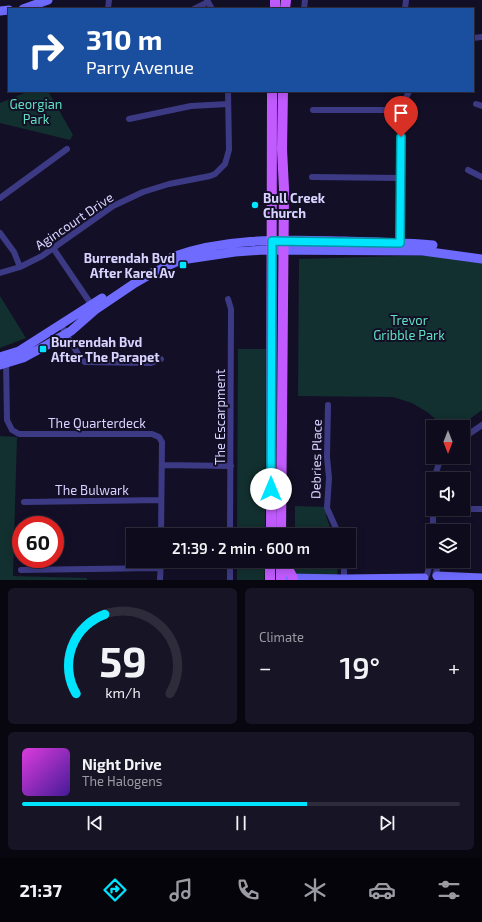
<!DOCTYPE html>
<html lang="en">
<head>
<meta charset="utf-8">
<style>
	:root { --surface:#0e0b1c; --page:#171425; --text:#f1f3f6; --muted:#9b9ba3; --line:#2e2b3b; --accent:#00e5ff }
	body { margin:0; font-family:"Exo 2",sans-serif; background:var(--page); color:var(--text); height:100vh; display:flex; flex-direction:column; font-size:15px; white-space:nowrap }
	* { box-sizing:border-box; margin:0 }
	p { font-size:13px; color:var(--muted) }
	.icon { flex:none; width:22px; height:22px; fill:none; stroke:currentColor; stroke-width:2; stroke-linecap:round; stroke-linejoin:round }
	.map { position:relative; height:580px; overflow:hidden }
	.details { display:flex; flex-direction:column; gap:8px; padding:8px; background:#08060f; flex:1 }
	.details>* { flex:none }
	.banner { position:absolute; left:8px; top:8px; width:466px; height:84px; border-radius:0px; box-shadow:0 2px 10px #0003,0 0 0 1px var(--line); background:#1a4fa0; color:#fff; overflow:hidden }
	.needle { width:26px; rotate:180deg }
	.tools { position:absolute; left:426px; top:420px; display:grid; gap:8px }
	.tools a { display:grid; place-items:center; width:44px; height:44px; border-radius:0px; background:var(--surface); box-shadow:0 2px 10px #0003,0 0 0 1px var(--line); font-size:20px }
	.speed { position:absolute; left:12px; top:516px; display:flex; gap:8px; font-size:20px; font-weight:700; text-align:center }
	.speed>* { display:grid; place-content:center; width:52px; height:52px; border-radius:50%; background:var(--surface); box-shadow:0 2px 10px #0003,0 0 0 1px var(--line); line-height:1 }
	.speed .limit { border:6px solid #d22; background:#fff; color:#111 }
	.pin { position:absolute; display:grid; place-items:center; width:34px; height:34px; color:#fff; margin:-41px -17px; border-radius:50% 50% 50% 0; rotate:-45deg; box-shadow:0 0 4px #0007 }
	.pin .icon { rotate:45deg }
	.me { position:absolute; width:44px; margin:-22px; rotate:0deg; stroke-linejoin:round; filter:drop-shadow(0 0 3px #0008) }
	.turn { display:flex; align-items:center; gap:14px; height:84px; padding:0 12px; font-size:18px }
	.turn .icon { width:52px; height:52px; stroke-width:2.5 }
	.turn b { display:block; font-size:28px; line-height:34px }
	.big { font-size:30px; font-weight:600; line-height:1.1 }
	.details .widget { flex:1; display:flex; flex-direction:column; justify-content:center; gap:6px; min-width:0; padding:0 14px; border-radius:6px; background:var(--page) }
	.details .dial { align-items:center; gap:0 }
	.dial svg { height:104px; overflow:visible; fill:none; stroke:var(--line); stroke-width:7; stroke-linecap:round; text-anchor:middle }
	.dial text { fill:var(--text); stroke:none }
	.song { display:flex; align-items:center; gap:12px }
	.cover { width:48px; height:48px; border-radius:6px; background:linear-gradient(135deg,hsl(300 70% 55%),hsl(260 70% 35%)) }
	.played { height:4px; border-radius:2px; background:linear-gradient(90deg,var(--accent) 65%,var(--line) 65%) }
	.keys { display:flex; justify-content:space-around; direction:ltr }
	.heat { display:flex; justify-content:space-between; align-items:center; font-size:22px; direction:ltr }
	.details .tiles { flex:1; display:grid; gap:8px; grid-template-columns:1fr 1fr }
	.widget:last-child { grid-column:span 2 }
	.trip { position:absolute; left:126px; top:528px; width:230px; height:40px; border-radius:0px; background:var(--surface); box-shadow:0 2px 10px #0003,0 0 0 1px var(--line); font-weight:600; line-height:40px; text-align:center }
	.tab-bar { display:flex; height:64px; justify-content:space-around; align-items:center; background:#06040b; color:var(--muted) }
	.tab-bar .icon { width:28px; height:28px }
	.tab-bar .active { color:var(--accent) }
	.tab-bar b { font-size:18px; color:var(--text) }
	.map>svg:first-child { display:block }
</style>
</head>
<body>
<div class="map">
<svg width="482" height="580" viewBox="0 0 482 580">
	<rect width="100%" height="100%" fill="#130f26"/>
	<path fill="#12302f" d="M 29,91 L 48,91 L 73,135 L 70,140 L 0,123 L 0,103 Z
		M 399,256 L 434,256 L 482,263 L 482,410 L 459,427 L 445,427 L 427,412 L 412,403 L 393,397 L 298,396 L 299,259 Z
		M 0,296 L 26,338 L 0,348 Z
		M 238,349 L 266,349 L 265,535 L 237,535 Z
		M 0,436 L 17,437 L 13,576 L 87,578 L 87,580 L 0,580 Z
		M 295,506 L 326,507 L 326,516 L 333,535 L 295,535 Z
		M 237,561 L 265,561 L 264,580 L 237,580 Z
		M 295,561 L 338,561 L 337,580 L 294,580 Z"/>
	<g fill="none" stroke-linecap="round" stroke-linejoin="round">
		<path stroke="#3d3a85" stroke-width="6" d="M 207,0 L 212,9
			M 108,9 L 109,0
			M 194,9 L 208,2
			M 304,9 L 305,0
			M 405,9 L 406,0
			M 473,38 L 482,37
			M 476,104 L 482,106
			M 313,110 L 401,110
			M 129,119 L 191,106 L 228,104
			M 468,170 L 482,177
			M 312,177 L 401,178
			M 0,198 L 67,149
			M 0,233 L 14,252 L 20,267
			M 400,246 L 401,178 L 401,110 L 409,91
			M 53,248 L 93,307
			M 0,273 L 20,267 L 42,256 L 113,206 L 143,192 L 169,184 L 210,176 L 215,174 L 225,164 L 229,150 L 228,91
			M 228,299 L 231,309 L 230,535
			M 61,325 L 81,359 L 85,362 L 151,363 L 161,359
			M 6,361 L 7,420 L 12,430 L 19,434 L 152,434 L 159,437 L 162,442 L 161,535
			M 328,405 L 327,457 L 329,478 L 327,508 L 339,535
			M 463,438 L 482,425
			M 162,465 L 231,466
			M 434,479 L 440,460 L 442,457
			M 24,502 L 161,500
			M 458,509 L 482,509
			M 435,561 L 437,569 L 435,575
			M 21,570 L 160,568
			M 427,575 L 433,552 L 433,492
			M 160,580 L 161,561
			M 230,580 L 230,561
			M 344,580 L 344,561"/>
		<path stroke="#6f6bff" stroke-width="9" d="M 23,9 L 48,0
			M 0,11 L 9,10
			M 172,257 C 228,237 286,240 345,241 C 374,242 404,242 433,245
			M 0,357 L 19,351 L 102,298
			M 0,365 L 23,358 L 47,345 L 71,331 L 95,310 L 135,283 L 154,272 L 181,260 L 235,252 L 263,250 L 423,251 L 482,259
			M 437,576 L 482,578
			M 283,580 L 288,578 L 344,579 L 424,578"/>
		<path stroke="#c25bff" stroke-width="10" d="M 275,9 L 275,0
			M 285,9 L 286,0
			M 271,535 L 272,91
			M 281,535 L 284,189 L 282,149 L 283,91
			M 284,561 L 293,578
			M 270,580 L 270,561
			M 281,580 L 281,561"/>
	</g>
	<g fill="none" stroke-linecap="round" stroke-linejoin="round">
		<defs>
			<path id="route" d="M 271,489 L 272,241 L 400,243 L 401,137"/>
		</defs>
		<use href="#route" stroke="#0095a6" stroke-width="10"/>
		<use href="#route" stroke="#00e5ff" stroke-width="7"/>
	</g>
	<g fill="#00e5ff" stroke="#130f26" stroke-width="1.5">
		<circle cx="255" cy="205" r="4"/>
		<rect x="179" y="261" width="8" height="8" rx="2"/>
		<rect x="39" y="345" width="8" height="8" rx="2"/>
	</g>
	<g text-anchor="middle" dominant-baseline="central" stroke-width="4" stroke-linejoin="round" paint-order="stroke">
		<g font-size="13" fill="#5fe0c0" stroke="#130f26">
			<text x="36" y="104">Georgian<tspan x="36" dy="15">Park</tspan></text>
			<text x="409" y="320">Trevor<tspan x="409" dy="15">Gribble Park</tspan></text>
		</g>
		<g font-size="13" font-weight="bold" fill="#d9d4ff" stroke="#130f26" text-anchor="start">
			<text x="263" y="198">Bull Creek<tspan x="263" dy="15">Church</tspan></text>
			<text x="175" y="258" text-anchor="end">Burrendah Bvd<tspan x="175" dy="15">After Karel Av</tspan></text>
			<text x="51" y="342">Burrendah Bvd<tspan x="51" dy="15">After The Parapet</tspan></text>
		</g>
		<g font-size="13" fill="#d9d4ff" stroke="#130f26">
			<text transform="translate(74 221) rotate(-34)">Agincourt Drive</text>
			<text transform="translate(220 417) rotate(-90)">The Escarpment</text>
			<text x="97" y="423">The Quarterdeck</text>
			<text transform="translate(316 459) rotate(-89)">Debries Place</text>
			<text x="92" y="490">The Bulwark</text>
		</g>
	</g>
</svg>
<div class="tools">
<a><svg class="needle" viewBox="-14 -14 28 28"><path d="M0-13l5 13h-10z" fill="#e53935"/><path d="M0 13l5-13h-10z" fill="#9b9ba3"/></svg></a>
<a><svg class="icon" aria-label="sound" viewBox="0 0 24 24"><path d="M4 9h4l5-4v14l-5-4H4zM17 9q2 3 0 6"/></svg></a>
<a><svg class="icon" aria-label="layers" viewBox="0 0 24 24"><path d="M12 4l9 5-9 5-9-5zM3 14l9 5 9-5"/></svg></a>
</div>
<div class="speed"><div class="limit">60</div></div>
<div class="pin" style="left:401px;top:137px;background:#d93025"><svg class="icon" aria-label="arrive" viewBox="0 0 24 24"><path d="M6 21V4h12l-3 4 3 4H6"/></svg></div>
<svg class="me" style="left:271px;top:489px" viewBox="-20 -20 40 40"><circle r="19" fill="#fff"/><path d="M0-13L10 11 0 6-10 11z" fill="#00e5ff"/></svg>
<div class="trip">21:39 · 2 min · 600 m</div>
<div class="banner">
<div class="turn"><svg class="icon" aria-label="right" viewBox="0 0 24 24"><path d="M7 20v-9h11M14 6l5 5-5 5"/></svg><div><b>310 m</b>Parry Avenue</div></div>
</div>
</div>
<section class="details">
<div class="tiles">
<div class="widget dial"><svg viewBox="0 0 100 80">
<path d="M14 69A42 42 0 1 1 86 69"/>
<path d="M14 69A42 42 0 0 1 36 8" stroke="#00e5ff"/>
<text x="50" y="56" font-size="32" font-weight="700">59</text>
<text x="50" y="72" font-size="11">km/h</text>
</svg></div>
<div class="widget"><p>Climate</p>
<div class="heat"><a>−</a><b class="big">19°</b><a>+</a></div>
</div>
<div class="widget">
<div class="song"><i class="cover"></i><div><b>Night Drive</b><p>The Halogens</p></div></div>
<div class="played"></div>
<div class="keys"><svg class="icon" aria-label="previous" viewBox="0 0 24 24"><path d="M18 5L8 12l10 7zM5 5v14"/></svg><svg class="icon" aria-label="pause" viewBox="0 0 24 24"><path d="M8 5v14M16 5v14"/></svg><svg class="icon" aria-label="next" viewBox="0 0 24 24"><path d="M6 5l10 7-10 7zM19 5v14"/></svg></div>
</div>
</div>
</section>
<nav class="tab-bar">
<b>21:37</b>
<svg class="icon active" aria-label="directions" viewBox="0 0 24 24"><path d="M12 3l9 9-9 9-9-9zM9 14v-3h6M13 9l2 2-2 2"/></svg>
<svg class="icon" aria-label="music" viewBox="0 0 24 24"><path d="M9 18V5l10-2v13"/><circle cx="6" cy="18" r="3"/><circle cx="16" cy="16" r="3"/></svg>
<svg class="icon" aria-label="phone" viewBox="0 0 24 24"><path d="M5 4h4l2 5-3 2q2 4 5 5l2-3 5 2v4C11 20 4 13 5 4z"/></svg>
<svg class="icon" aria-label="climate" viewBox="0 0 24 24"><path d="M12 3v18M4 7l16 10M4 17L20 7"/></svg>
<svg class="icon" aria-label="car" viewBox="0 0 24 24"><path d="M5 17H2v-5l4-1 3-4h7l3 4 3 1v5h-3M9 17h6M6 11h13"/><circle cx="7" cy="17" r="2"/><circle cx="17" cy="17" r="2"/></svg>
<svg class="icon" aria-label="filters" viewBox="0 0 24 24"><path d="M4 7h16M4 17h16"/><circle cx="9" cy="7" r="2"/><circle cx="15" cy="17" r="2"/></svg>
</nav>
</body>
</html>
